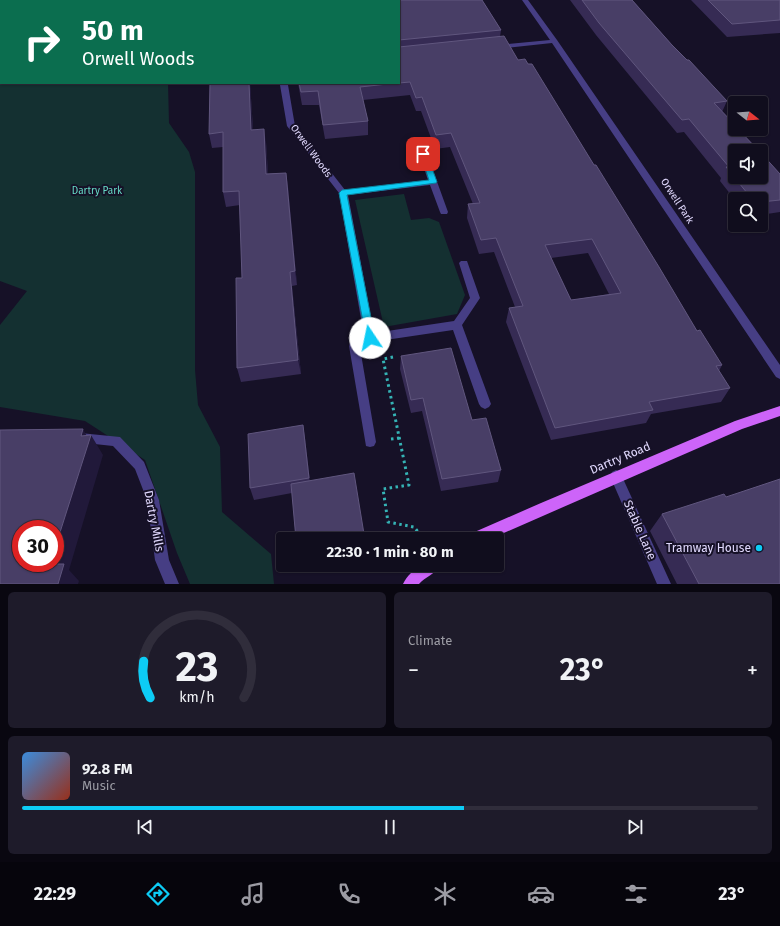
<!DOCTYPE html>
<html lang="en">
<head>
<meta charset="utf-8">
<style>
	:root { --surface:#100d1d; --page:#1e1b2a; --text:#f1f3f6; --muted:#9c9ca4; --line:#302d3b; --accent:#0dccf5 }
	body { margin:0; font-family:"Fira Sans",sans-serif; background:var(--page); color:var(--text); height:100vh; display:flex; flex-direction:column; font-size:15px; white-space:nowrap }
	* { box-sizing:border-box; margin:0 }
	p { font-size:13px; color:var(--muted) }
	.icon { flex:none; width:22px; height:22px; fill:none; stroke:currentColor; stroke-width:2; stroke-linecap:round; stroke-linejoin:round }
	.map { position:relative; height:584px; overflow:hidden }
	.details { display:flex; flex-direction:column; gap:8px; padding:8px; background:#090710; flex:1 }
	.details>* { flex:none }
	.banner { position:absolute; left:0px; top:0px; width:400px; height:84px; box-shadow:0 1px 3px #0004,0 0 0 1px var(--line); background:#0b6e4f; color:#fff; overflow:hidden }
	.needle { width:26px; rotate:107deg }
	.fabs { position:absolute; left:728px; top:96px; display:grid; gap:8px }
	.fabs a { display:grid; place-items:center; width:40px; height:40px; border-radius:4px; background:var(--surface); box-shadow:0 1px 3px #0004,0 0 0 1px var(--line); font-size:20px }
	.speed { position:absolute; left:12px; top:520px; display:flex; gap:8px; font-size:20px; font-weight:700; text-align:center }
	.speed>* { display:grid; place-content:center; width:52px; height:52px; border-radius:50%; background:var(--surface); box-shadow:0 1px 3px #0004,0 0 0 1px var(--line); line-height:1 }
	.speed .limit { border:6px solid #d22; background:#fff; color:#111 }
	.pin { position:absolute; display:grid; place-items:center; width:34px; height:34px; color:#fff; margin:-17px; border-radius:8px; box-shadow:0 2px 6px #0006 }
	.me { position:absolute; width:44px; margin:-22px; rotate:349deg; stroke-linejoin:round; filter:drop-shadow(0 0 3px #0008) }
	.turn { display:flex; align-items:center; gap:14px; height:84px; padding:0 16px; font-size:18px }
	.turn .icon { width:52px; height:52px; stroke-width:2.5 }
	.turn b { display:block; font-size:28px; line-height:34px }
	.big { font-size:30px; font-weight:700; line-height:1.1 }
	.details .card { flex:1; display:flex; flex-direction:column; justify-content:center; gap:6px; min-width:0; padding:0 14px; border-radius:6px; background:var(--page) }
	.details .dial { align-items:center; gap:0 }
	.dial svg { height:104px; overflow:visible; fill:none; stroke:var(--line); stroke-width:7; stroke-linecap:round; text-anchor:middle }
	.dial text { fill:var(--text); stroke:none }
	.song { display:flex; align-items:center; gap:12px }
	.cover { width:48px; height:48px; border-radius:6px; background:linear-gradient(135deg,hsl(210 70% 55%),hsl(10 70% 35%)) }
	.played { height:4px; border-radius:2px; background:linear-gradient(90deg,var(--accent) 60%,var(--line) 60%) }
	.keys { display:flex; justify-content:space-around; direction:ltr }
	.heat { display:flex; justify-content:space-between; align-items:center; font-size:22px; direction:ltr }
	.details .tiles { flex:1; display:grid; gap:8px; grid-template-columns:1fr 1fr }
	.card:last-child { grid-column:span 2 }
	.trip { position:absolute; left:276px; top:532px; width:228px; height:40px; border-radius:4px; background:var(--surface); box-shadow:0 1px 3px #0004,0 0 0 1px var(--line); font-weight:700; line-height:40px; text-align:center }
	.tabs { display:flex; height:64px; justify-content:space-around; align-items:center; background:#06050c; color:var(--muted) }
	.tabs .icon { width:28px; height:28px }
	.tabs .selected { color:var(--accent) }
	.tabs b { font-size:18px; color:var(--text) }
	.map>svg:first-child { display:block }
</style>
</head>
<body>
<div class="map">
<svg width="780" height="584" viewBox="0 0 780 584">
	<rect width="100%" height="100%" fill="#161127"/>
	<path fill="#143031" d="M 0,0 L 112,0 L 1,1 L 1,83 L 168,83 L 169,123 L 189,152 L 195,172 L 195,370 L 198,405 L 220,447 L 222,512 L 271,554 L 274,584 L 190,584 L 177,553 L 145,460 L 85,421 L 0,407 L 0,325 L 27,291 L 0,281 Z
		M 404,194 L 411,220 L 429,218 L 439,222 L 465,295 L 457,314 L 384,327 L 355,200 Z"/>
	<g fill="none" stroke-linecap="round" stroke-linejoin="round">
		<path stroke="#35b3b5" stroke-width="2" stroke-dasharray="1.5 2" stroke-linecap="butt" d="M 0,28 L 1,25"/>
		<path stroke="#35b3b5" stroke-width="3" stroke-dasharray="2.5 3.5" stroke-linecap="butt" d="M 393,357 L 383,359 L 409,485 L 383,489 L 388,522 L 414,527 L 424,539
			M 391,439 L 400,438"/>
		<path fill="#463e84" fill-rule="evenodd" d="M 185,0 L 191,0 L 191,1 L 185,1 Z
			M 318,0 L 324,0 L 324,1 L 318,1 Z
			M 522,0 L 528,0 L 557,40 L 780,365 L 780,379 L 776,377 L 552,43 L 497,49 L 494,47 L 497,45 L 550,40 Z
			M 281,83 L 289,83 L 288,85 L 295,126 L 345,190 L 428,180 L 419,154 L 423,152 L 427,154 L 448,212 L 447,214 L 441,214 L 440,212 L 430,185 L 348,195 L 374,333 L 454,321 L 470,298 L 459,263 L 461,261 L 467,261 L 480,298 L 462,325 L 491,404 L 489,407 L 485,409 L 481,407 L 479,404 L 453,330 L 372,342 L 360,348 L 376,442 L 374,446 L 370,447 L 366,446 L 349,346 L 350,343 L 364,336 L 339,193 L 287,126 L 280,85 Z
			M 80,433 L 120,437 L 144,462 L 159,500 L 169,560 L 179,584 L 165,584 L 155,560 L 147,500 L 135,469 L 113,446 L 76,442 L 74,438 L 76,434 Z
			M 616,470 L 620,472 L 671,584 L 657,584 L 610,476 L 612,472 Z"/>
		<path fill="#cd64f9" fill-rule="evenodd" d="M 780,406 L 780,416 L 742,429 L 490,539 L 468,539 L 470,534 L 541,503 L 735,421 Z
			M 421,565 L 440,565 C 436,574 425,577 419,584 L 403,584 C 407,576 413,570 421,565 Z"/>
	</g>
	<path fill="#362b54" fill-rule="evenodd" d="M 350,0 L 482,0 L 501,30 L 500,37 L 518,60 L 594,165 L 697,331 L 722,365 L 719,371 L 730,388 L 721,402 L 651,414 L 646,423 L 551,440 L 506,322 L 509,308 L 515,307 L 494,252 L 479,254 L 467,218 L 468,204 L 473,204 L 450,147 L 435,149 L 421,111 L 416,111 L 410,95 L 363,100 L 368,121 L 368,135 L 325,139 L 319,105 L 302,105 L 298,83 L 399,83 L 399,1 L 351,1 ZM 588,253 L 609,294 L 571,300 L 551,258 Z
		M 570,0 L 632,0 L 672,45 L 727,101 L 722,112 L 780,174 L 780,212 L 761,215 L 761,199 L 735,199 L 735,200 L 720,181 L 721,178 L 684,132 L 677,133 L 596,35 Z
		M 691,0 L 780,0 L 780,33 L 727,37 Z
		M 210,83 L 250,83 L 253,129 L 266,142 L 268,174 L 286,173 L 288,187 L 297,285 L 292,286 L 301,374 L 241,382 L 237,368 L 242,278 L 240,205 L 226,207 L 223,192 L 223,147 L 212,148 L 209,134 Z
		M 401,356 L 472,420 L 501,470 L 498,482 L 441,491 L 422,411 L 411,413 L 400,369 Z
		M 303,425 L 305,438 L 310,481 L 364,534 L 364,539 L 296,539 L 292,493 L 254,500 L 250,488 Z
		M 726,497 L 780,584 L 677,584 L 650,531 L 662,514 Z"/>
	<path fill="#21193a" d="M 153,0 L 166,0 L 165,1 L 152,1 Z
		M 249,83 L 250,83 L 254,144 L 251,130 Z
		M 264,129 L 266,142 L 269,189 L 266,174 Z
		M 286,173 L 288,187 L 297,285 L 295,271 Z
		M 290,272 L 292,286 L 301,374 L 298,360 Z
		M 303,425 L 305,438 L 311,490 L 309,478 Z
		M 83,429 L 89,440 L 91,435 L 103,455 L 69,570 L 79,581 L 78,584 L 58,584 L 50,564 L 50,563 L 55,563 L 55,548 Z"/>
	<path fill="#483e66" stroke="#60567e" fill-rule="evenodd" d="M 120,0 L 153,0 L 152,1 L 119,1 Z
		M 215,0 L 290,0 L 290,1 L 215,1 Z
		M 354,0 L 482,0 L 501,30 L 399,40 L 399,1 L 354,1 Z
		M 582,0 L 632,0 L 672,45 L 687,60 L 689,60 L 727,101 L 714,103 L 735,125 L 735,129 L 738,129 L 759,151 L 735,151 L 735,177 L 761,177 L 761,153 L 780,174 L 780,200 L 761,202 L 761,199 L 752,199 L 726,167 L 729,167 L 689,119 L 682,120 L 599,23 Z
		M 708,0 L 780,0 L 780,20 L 732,24 Z
		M 504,36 L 518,60 L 525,59 L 528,64 L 532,64 L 594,165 L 596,165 L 659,267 L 697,331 L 700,330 L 722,365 L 716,366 L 730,388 L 649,402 L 653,410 L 555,428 L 509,308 L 523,306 L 496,238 L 481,240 L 468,204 L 480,203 L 451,133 L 436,135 L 422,97 L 416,98 L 410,82 L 399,83 L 399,47 ZM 592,239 L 621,293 L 571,300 L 545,245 Z
		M 210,83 L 249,83 L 251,130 L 264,129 L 266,174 L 286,173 L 295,271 L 290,272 L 298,360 L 237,368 L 236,278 L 242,278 L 239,191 L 223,192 L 223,132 L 209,134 Z
		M 299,83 L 397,83 L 360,87 L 368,121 L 323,125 L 318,91 L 301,92 Z
		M 451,348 L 472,420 L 486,418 L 501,470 L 442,479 L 423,398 L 411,400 L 401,356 Z
		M 303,425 L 309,478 L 250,488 L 248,434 Z
		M 83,429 L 81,436 L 91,435 L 55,548 L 55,529 L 21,529 L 21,563 L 50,563 L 50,564 L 64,564 L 58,584 L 0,584 L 0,430 Z
		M 354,473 L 364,534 L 333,539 L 296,539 L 291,484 Z
		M 780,479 L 780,584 L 699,584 L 662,514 L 724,494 L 726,497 Z"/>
	<path fill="#0dccf5" stroke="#08859f" d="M 423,152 L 427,154 L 437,182 L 436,183 L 347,195 L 375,338 L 374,341 L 367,341 L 366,338 L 339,193 L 342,190 L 429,180 L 420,154 Z"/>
	<circle fill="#0dccf5" stroke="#161127" stroke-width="1.5" cx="759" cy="548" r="4"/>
	<g text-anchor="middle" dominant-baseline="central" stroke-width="4" stroke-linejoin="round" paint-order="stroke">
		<g font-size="10" fill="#e0d8fd" stroke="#161127">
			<text transform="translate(311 151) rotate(54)">Orwell Woods</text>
			<text transform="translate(677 201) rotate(57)">Orwell Park</text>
		</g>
		<g font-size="10" fill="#66dbc7" stroke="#161127">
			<text x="97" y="191">Dartry Park</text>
		</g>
		<g font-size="12" fill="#e0d8fd" stroke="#161127">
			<text transform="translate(620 458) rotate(-23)">Dartry Road</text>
			<text transform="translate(154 521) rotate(79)">Dartry Mills</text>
			<text transform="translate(640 530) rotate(66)">Stable Lane</text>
		</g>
		<g font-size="12" fill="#e0d8fd" stroke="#161127" text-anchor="end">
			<text x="751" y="548">Tramway House</text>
		</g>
	</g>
</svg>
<div class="fabs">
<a><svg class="needle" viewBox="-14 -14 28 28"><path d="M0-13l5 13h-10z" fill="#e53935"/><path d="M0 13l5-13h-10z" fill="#9c9ca4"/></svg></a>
<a><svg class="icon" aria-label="sound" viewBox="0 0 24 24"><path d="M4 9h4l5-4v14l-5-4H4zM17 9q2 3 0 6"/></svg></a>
<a><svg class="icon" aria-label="search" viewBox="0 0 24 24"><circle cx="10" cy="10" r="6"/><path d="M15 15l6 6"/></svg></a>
</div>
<div class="speed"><div class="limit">30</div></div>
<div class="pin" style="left:423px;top:154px;background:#d93025"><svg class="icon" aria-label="arrive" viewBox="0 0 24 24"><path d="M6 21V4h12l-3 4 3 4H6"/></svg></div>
<svg class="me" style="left:370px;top:338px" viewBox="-20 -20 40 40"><circle r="19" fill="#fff"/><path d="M0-13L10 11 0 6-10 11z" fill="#0dccf5"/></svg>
<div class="trip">22:30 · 1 min · 80 m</div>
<div class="banner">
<div class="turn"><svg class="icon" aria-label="right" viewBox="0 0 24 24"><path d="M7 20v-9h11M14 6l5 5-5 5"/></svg><div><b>50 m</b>Orwell Woods</div></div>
</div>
</div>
<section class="details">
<div class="tiles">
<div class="card dial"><svg viewBox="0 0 100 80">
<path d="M14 69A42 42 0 1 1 86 69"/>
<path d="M14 69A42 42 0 0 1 9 41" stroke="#0dccf5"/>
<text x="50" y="56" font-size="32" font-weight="700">23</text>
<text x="50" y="72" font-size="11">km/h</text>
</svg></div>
<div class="card"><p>Climate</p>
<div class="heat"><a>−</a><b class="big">23°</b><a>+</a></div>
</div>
<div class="card">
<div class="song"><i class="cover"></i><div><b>92.8 FM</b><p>Music</p></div></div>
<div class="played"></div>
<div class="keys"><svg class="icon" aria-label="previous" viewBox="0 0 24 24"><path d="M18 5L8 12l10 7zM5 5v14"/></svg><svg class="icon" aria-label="pause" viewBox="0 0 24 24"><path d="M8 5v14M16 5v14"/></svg><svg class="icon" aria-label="next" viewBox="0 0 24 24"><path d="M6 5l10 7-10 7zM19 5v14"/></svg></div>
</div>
</div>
</section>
<nav class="tabs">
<b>22:29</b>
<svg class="icon selected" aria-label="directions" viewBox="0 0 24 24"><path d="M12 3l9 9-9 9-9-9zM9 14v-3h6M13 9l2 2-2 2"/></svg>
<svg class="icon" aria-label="music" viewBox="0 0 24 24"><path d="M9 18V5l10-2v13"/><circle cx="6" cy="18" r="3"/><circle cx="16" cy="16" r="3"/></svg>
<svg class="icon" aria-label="phone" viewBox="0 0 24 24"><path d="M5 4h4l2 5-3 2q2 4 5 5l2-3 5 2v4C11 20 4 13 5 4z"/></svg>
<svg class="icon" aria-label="climate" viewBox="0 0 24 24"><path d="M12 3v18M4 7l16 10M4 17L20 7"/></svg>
<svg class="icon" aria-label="car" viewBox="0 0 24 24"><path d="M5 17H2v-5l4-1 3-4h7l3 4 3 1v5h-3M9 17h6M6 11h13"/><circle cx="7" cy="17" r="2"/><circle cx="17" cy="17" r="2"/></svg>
<svg class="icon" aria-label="filters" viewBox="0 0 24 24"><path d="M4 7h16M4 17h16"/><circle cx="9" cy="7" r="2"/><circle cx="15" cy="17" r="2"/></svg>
<b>23°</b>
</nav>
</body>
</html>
